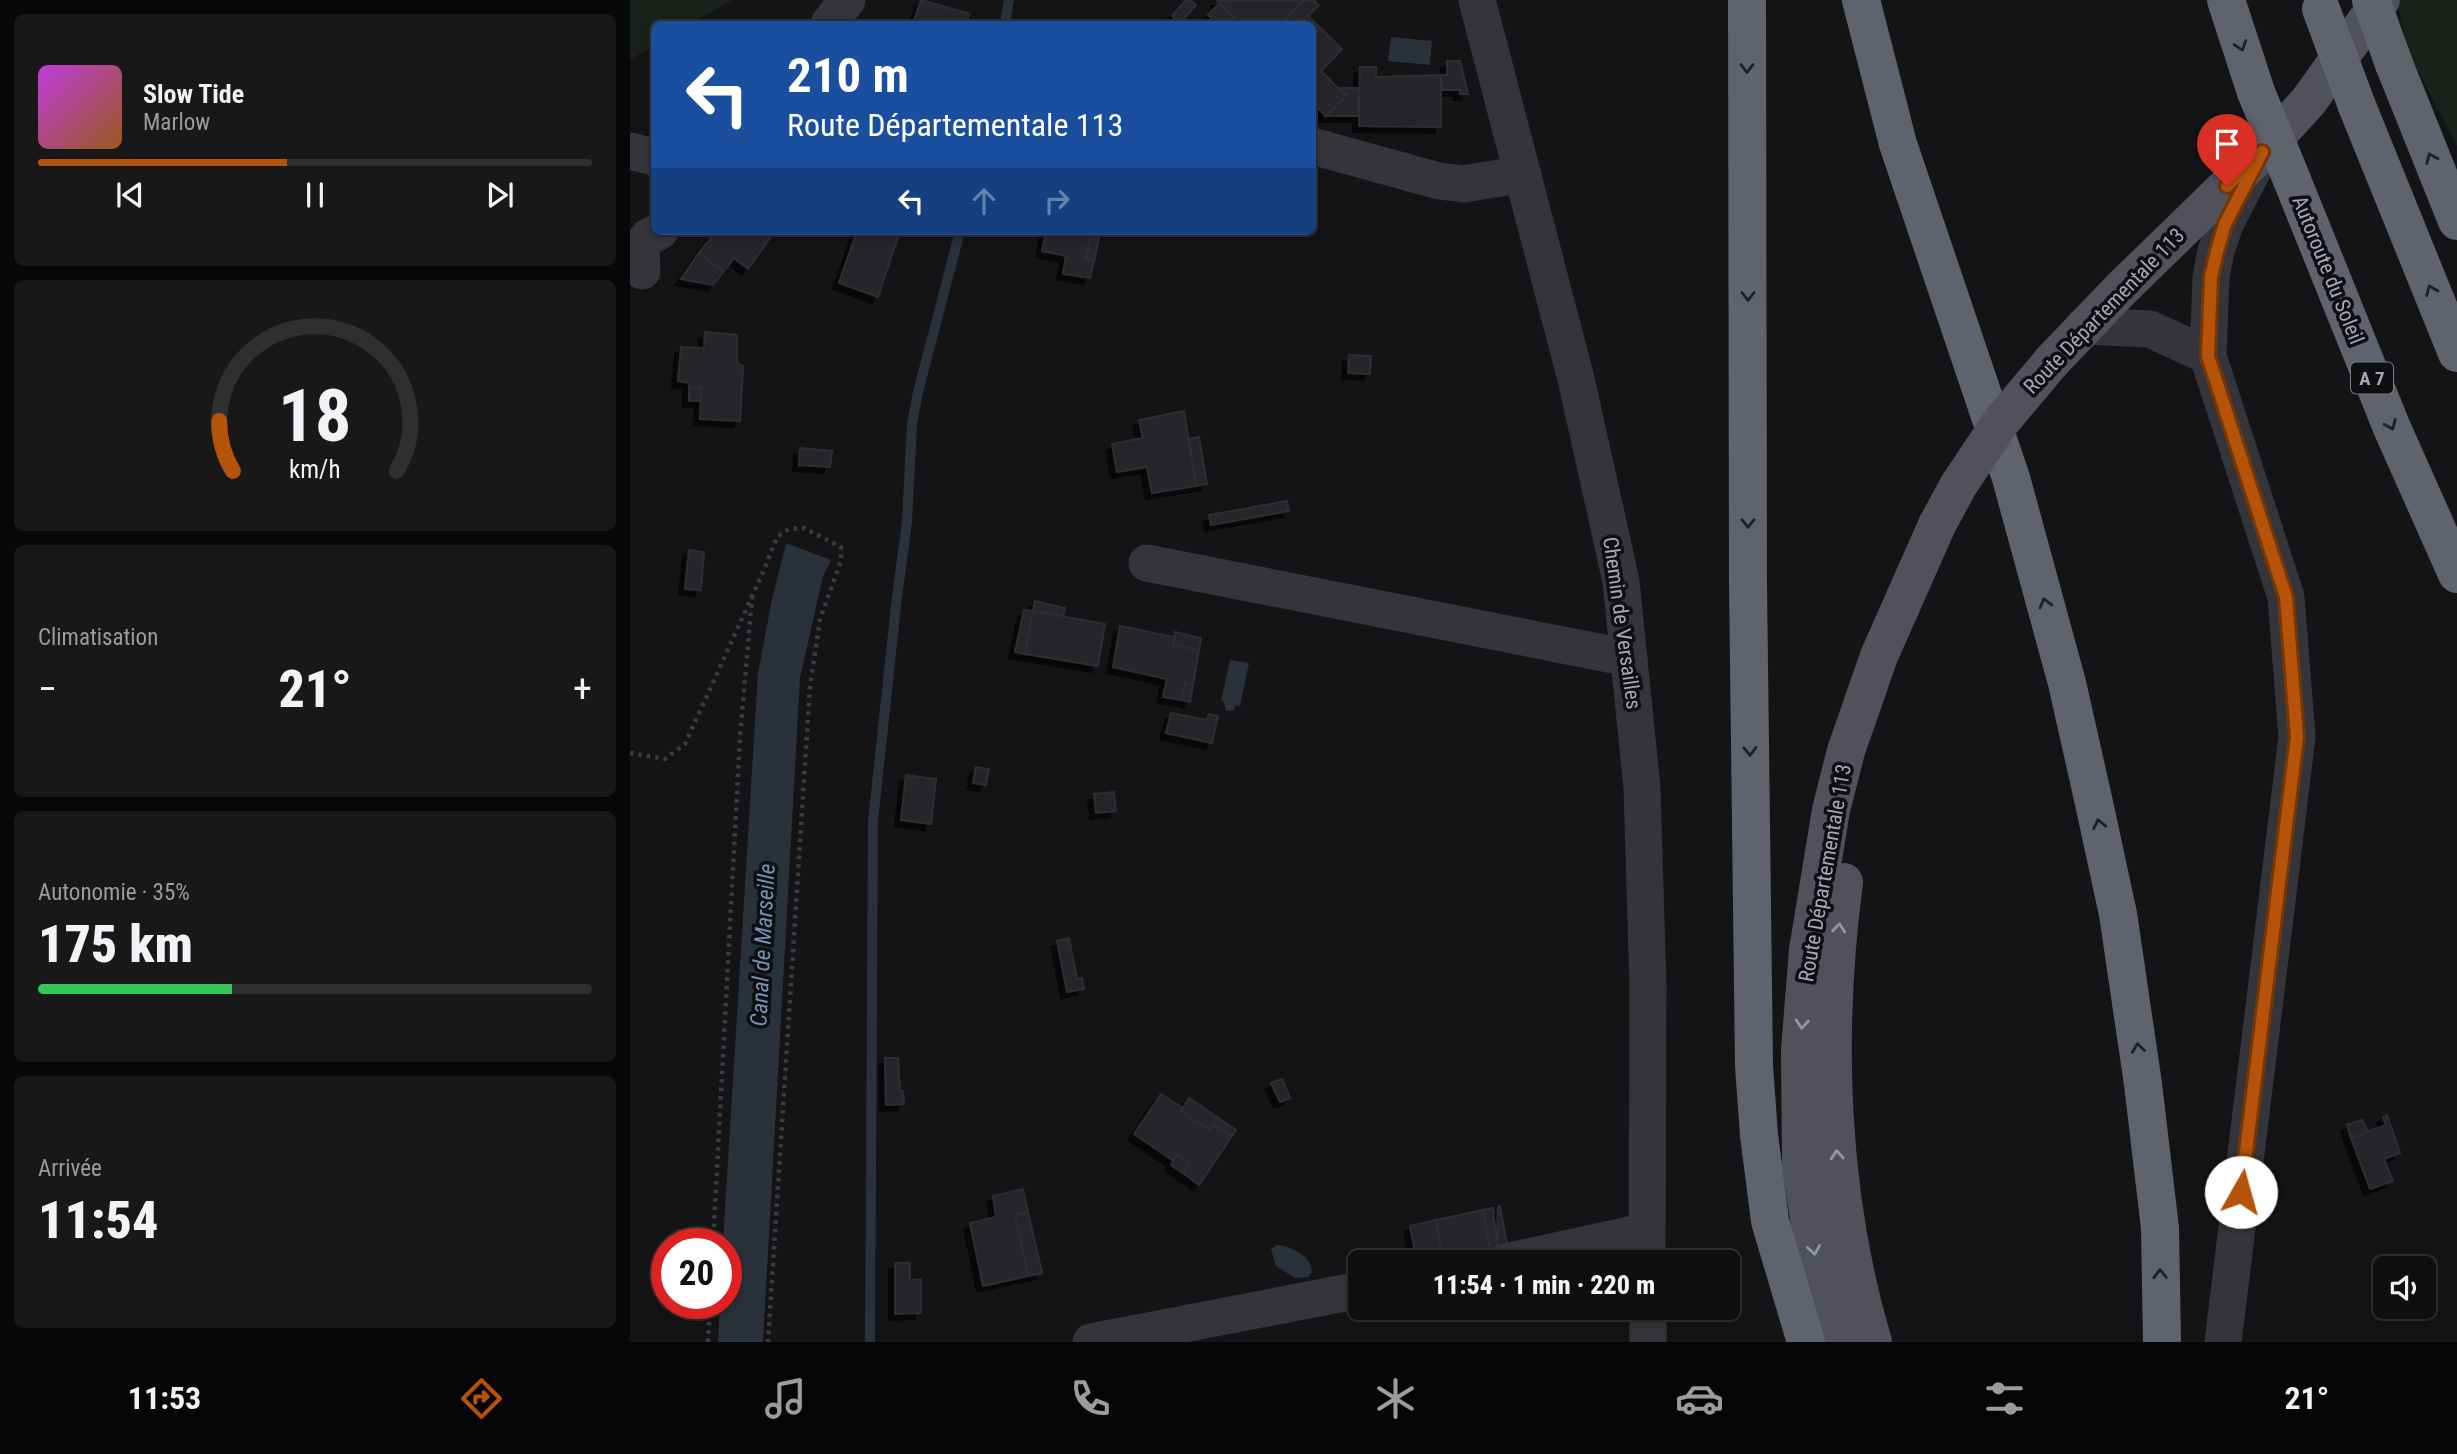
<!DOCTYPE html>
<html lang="fr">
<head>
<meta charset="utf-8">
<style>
	:root { --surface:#0f0f10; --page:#181819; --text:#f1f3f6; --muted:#9b9c9f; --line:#2f2f30; --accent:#b45309 }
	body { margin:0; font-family:"Roboto Condensed",sans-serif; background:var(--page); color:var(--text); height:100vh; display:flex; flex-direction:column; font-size:26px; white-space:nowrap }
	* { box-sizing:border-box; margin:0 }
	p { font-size:23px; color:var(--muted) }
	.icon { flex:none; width:38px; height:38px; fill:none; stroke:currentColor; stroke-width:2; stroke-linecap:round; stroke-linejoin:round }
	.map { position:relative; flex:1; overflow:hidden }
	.side { display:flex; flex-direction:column; gap:14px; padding:14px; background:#080809; width:630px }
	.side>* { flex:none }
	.banner { position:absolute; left:21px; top:21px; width:665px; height:214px; border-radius:10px; box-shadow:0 4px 10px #0003,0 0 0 2px var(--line); background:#1a4fa0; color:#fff; overflow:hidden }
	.buttons { position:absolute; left:1743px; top:1256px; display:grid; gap:14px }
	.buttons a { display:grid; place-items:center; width:63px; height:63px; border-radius:10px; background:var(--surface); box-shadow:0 4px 10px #0003,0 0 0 2px var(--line); font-size:35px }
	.speed { position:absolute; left:21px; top:1228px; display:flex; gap:14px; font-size:35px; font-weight:700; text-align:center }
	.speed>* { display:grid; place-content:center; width:91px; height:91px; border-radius:50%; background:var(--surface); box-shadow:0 4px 10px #0003,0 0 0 2px var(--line); line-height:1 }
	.speed .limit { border:10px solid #d22; background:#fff; color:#111 }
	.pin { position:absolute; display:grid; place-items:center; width:60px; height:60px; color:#fff; margin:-72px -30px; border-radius:50% 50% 50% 0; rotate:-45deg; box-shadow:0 0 7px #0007 }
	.pin .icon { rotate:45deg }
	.me { position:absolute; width:77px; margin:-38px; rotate:7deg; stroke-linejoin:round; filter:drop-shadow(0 0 5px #0008) }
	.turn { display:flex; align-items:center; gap:24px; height:147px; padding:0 21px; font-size:32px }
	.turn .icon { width:91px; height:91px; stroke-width:2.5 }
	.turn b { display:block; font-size:49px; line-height:60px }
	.lanes { display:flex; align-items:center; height:66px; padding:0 21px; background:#0003; justify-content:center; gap:35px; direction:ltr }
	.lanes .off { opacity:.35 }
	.big { font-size:52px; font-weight:800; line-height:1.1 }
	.side .widget { flex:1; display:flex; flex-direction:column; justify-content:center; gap:10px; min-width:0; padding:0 24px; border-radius:10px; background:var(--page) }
	.side .dial { align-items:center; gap:0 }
	.dial svg { height:182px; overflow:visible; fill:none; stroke:var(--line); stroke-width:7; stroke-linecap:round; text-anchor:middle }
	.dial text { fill:var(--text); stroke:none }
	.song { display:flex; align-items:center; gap:21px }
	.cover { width:84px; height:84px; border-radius:10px; background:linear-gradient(135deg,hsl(290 70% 55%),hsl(30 70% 35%)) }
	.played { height:7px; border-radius:4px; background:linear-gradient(90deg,var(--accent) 45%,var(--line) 45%) }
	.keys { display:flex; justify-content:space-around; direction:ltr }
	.heat { display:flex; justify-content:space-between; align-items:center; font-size:38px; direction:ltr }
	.charge { height:10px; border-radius:5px; background:linear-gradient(90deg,#34c759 35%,var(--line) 0) }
	.trip { position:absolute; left:718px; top:1250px; width:392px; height:70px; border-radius:10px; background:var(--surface); box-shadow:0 4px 10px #0003,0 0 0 2px var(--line); font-weight:800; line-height:70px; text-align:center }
	.dock { display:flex; height:112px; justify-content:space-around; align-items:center; background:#060606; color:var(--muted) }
	.dock .icon { width:49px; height:49px }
	.dock .current { color:var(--accent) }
	.dock b { font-size:32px; color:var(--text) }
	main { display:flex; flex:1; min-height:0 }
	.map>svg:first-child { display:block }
</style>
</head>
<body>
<main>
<section class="side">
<div class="widget">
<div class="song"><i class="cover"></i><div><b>Slow Tide</b><p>Marlow</p></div></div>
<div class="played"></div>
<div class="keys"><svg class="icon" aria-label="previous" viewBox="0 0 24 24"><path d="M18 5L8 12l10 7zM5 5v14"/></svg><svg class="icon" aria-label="pause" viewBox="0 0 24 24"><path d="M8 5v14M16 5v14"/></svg><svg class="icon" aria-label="next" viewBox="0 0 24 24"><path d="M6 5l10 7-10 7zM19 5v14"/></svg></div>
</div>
<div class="widget dial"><svg viewBox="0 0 100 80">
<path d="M14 69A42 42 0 1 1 86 69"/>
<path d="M14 69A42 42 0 0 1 8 47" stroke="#b45309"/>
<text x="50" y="56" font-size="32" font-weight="700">18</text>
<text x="50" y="72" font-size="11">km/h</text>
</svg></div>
<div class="widget"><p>Climatisation</p>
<div class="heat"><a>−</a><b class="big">21°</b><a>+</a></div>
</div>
<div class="widget"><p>Autonomie · 35%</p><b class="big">175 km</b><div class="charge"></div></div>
<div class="widget"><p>Arrivée</p><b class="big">11:54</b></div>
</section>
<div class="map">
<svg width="1827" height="1342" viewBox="0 0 1827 1342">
	<defs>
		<filter id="shadow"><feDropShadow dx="-6" dy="6" stdDeviation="0" flood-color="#0009"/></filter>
	</defs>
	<rect width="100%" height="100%" fill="#141416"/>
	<path fill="#1a211b" d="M 0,0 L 103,0 L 60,24 L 24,24 L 24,45 L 0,60 Z
		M 1767,0 L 1827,0 L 1827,146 L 1777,49 Z"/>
	<path fill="#29313b" d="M 761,37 L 802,41 L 800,65 L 758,61 Z
		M 156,543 L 201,560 L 193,576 L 170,678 L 133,1342 L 88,1342 L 90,1304 L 96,1304 L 96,1244 L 93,1244 L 95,1210 L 128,673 L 142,599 Z
		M 600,660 L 619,663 L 610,706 L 606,705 L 604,710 L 596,711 L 594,702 L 591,701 Z
		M 647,1245 C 661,1246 682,1256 682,1272 L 678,1277 L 665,1278 L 646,1266 L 641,1249 Z"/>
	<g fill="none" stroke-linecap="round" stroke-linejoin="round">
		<path stroke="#29313b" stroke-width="10" d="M 375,24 L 379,0
			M 240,1342 L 243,821 L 266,606 L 277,521 L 282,424 L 288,392 L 330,231"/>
	</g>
	<path fill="#27272a" stroke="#2e2e32" stroke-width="2" filter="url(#shadow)" d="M 291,0 L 339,14 L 336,24 L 283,24 Z
		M 556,0 L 560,0 L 566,5 L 550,23 L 542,16 Z
		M 588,0 L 674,0 L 651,24 L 640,24 L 636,20 L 632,24 L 611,24 L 587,1 Z
		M 674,0 L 683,0 L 689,5 L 678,16 L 712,49 L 691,71 L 716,96 L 696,116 L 682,102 L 682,24 L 651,24 Z
		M 589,4 L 611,24 L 588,24 L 578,15 Z
		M 817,61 L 830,61 L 838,94 L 830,94 L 830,90 L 811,90 L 811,75 L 817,75 Z
		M 730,67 L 746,67 L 746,77 L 811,75 L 811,127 L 729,126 Z
		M 709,88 L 729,88 L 729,116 L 696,116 L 716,96 Z
		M 86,231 L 145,231 L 118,269 L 104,258 L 94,271 L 69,253 Z
		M 227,231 L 272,231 L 270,231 L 248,297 L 209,283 Z
		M 416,231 L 462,231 L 456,259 L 464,261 L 460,278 L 433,274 L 436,256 L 412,251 Z
		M 462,232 L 470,234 L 464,261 L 456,259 Z
		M 69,253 L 94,271 L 83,285 L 51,279 Z
		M 75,332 L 107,335 L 107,363 L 113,366 L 110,421 L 70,419 L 71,388 L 59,387 L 59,383 L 48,381 L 51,347 L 74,348 Z
		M 719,355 L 741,356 L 740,374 L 718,373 Z
		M 59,387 L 71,388 L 70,401 L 59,401 Z
		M 554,411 L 566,486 L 522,493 L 517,467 L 487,472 L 482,444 L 513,438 L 509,420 Z
		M 569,437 L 577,484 L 566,486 L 559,439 Z
		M 170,448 L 202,451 L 200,467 L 169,465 Z
		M 657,501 L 659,511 L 581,525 L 579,515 Z
		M 59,550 L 74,552 L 71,590 L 55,589 Z
		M 405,601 L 435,608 L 433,616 L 403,611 Z
		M 394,610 L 403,611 L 395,654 L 385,652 Z
		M 403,611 L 475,624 L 468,666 L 395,654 Z
		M 490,626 L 544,637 L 543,645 L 569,650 L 563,685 L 555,683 L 552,700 L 533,697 L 537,679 L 483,667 Z
		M 545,632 L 571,638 L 569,650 L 543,645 Z
		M 555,683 L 563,685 L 560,702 L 552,700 Z
		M 541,713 L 577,720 L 579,714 L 588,716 L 582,743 L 536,733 Z
		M 346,767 L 359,769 L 356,785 L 343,783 Z
		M 276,775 L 306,779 L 301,824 L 271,820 Z
		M 484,792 L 486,811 L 466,813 L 464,794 Z
		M 439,938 L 447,979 L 452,978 L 454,989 L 437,992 L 427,941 Z
		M 255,1058 L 268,1058 L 270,1091 L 273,1091 L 274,1104 L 256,1105 Z
		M 652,1079 L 660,1098 L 650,1102 L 641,1083 Z
		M 531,1094 L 553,1108 L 551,1111 L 580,1130 L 584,1125 L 602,1136 L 569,1185 L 553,1173 L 559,1163 L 547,1154 L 544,1161 L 504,1134 Z
		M 559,1098 L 606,1130 L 602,1136 L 584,1125 L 580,1130 L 551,1111 Z
		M 1757,1115 L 1770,1153 L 1754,1159 L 1763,1181 L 1740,1189 L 1721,1138 L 1756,1125 L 1753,1117 Z
		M 1732,1120 L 1738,1132 L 1721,1138 L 1717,1125 Z
		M 547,1154 L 559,1163 L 553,1173 L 541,1165 Z
		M 393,1189 L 398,1212 L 385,1215 L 398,1276 L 353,1286 L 340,1223 L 366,1217 L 363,1196 Z
		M 870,1206 L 877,1245 L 867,1248 L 868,1207 Z
		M 863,1208 L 867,1248 L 860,1249 L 853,1210 Z
		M 853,1210 L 860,1249 L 813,1259 L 806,1220 Z
		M 398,1212 L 412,1273 L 398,1276 L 385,1215 Z
		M 806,1220 L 813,1259 L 787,1262 L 780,1226 Z
		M 265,1263 L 280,1263 L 280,1280 L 291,1279 L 291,1313 L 265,1314 Z"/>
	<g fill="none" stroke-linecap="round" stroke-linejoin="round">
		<path stroke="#3a3c42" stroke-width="4.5" stroke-dasharray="3.5 5" stroke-linecap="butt" d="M 0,753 L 35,759 L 55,744 L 134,570 L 147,537 L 159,529 L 174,528 L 211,547 L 211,561 L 190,619 L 180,687 L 138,1342
			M 83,1244 L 110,737 L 122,598
			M 78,1342 L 80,1304"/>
		<path stroke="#34353b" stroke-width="37" d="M 847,0 L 946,379 L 991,581 L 1012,788 L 1018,987 L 1017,1262
			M 199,24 L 217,0
			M 682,146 L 809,181 L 834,184 L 893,174
			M 0,151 L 24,157
			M 12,271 L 11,246 L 18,237 L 30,231
			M 1454,326 L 1520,329 L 1578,356
			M 517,563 L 999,658
			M 875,1262 L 1017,1231
			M 1018,1307 L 1018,1342
			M 461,1342 L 730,1290
			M 1593,1342 L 1667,737 L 1656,597 L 1578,356 L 1581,277 L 1586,251 L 1595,224 L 1627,162"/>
		<path stroke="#50515b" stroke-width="38" d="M 1422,361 L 1491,289 L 1632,152 L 1678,102 L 1751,0
			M 1214,882 C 1194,1034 1199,1195 1243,1342
			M 1205,1342 L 1190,1287 L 1171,1168 L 1170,1050 L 1178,950 L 1201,810 L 1216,751 L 1249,656 L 1307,525"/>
		<path stroke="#60626d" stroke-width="38" d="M 1117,0 L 1118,584 L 1124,1066 L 1129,1135 L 1140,1221 L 1176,1342
			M 1231,0 L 1268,144 L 1381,478 L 1437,683 L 1464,803 L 1488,914 L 1513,1084 L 1530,1228 L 1532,1342
			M 1596,0 L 1626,92
			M 1764,64 L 1827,221
			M 1727,106 L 1827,353
			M 1662,180 L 1762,428 L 1827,574"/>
		<path stroke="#50515b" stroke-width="38" d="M 1307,525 L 1328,486 L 1370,423 L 1422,361"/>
		<path stroke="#60626d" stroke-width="38" d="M 1741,0 L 1764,64
			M 1691,9 L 1727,106
			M 1626,92 L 1662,180"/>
	</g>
	<defs><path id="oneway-chevron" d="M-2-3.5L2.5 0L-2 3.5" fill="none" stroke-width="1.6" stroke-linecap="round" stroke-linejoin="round" transform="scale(1.75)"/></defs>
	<g stroke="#1f2023">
		<use href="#oneway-chevron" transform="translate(1611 46) rotate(71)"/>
		<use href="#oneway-chevron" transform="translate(1117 68) rotate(90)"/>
		<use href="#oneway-chevron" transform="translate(1801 158) rotate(-113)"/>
		<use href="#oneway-chevron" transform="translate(1801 290) rotate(-112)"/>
		<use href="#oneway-chevron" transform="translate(1118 296) rotate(90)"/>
		<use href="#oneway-chevron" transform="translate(1761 425) rotate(67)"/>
		<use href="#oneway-chevron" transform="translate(1118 523) rotate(90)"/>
		<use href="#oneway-chevron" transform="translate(1415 603) rotate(-105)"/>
		<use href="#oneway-chevron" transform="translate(1120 751) rotate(89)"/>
		<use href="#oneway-chevron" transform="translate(1469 824) rotate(-102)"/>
		<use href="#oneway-chevron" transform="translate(1508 1048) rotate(-98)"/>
		<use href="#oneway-chevron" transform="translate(1530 1274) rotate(-91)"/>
	</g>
	<g stroke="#9397a5">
		<use href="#oneway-chevron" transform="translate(1209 928) rotate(-85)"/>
		<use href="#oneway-chevron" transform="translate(1172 1024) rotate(95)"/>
		<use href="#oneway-chevron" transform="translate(1207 1155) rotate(-94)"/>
		<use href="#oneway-chevron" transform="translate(1184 1250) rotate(81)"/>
	</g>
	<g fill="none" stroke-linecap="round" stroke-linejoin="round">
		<defs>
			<path id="route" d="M 1597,186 L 1632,152 L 1595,224 L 1587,251 L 1581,277 L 1578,356 L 1656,597 L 1667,737 L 1611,1192"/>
		</defs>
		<use href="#route" stroke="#753606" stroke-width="18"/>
		<use href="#route" stroke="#b45309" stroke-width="12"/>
	</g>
	<g text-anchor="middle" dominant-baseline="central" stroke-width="7" stroke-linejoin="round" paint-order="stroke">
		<rect fill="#0f0f11" stroke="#777a86" stroke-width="2" x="1721" y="362.5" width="42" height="31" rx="5"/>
		<g font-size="19" font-weight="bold" fill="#a4a8b8">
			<text x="1742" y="378">A 7</text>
		</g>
		<g font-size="21" fill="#a4a8b8" stroke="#0f0f11">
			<text transform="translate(1698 270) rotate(68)">Autoroute du Soleil</text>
			<text transform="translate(1474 311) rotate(-46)">Route Départementale 113</text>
			<text transform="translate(992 623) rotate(82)">Chemin de Versailles</text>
			<text transform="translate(1195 873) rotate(-80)">Route Départementale 113</text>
		</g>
		<g font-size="23" font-style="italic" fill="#7792b6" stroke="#0f0f11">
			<text transform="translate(133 945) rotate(-87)">Canal de Marseille</text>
		</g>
	</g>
</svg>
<div class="buttons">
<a><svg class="icon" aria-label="sound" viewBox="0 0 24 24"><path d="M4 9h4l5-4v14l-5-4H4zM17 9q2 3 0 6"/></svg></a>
</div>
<div class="speed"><div class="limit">20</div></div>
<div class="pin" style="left:1597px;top:186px;background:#d93025"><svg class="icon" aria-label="arrive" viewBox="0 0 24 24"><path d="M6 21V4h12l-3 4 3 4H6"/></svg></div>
<svg class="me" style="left:1611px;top:1192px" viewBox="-20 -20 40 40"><circle r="19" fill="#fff"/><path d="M0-13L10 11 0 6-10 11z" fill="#b45309"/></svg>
<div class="trip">11:54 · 1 min · 220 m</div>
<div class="banner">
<div class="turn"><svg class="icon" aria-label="left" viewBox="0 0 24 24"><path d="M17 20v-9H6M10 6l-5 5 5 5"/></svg><div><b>210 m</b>Route Départementale 113</div></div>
<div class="lanes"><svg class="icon" aria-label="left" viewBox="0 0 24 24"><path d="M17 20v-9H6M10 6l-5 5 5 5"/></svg><svg class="icon off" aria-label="ahead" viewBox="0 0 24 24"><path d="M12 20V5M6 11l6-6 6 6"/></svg><svg class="icon off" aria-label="right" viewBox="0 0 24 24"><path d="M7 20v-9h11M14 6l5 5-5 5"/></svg></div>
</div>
</div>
</main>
<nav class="dock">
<b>11:53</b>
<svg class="icon current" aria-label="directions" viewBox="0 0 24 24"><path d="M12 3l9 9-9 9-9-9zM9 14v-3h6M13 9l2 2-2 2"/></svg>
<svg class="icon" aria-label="music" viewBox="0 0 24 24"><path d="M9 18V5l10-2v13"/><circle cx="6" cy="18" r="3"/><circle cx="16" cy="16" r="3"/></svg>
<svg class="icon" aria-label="phone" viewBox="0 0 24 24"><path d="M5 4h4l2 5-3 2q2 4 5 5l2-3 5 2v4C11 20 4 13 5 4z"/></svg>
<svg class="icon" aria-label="climate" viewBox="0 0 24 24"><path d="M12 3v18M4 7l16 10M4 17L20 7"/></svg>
<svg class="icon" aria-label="car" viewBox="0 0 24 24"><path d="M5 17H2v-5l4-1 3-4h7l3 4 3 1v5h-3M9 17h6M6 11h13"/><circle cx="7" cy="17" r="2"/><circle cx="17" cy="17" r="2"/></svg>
<svg class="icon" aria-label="filters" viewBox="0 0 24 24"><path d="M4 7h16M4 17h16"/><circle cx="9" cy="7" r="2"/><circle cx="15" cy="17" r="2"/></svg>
<b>21°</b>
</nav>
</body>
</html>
